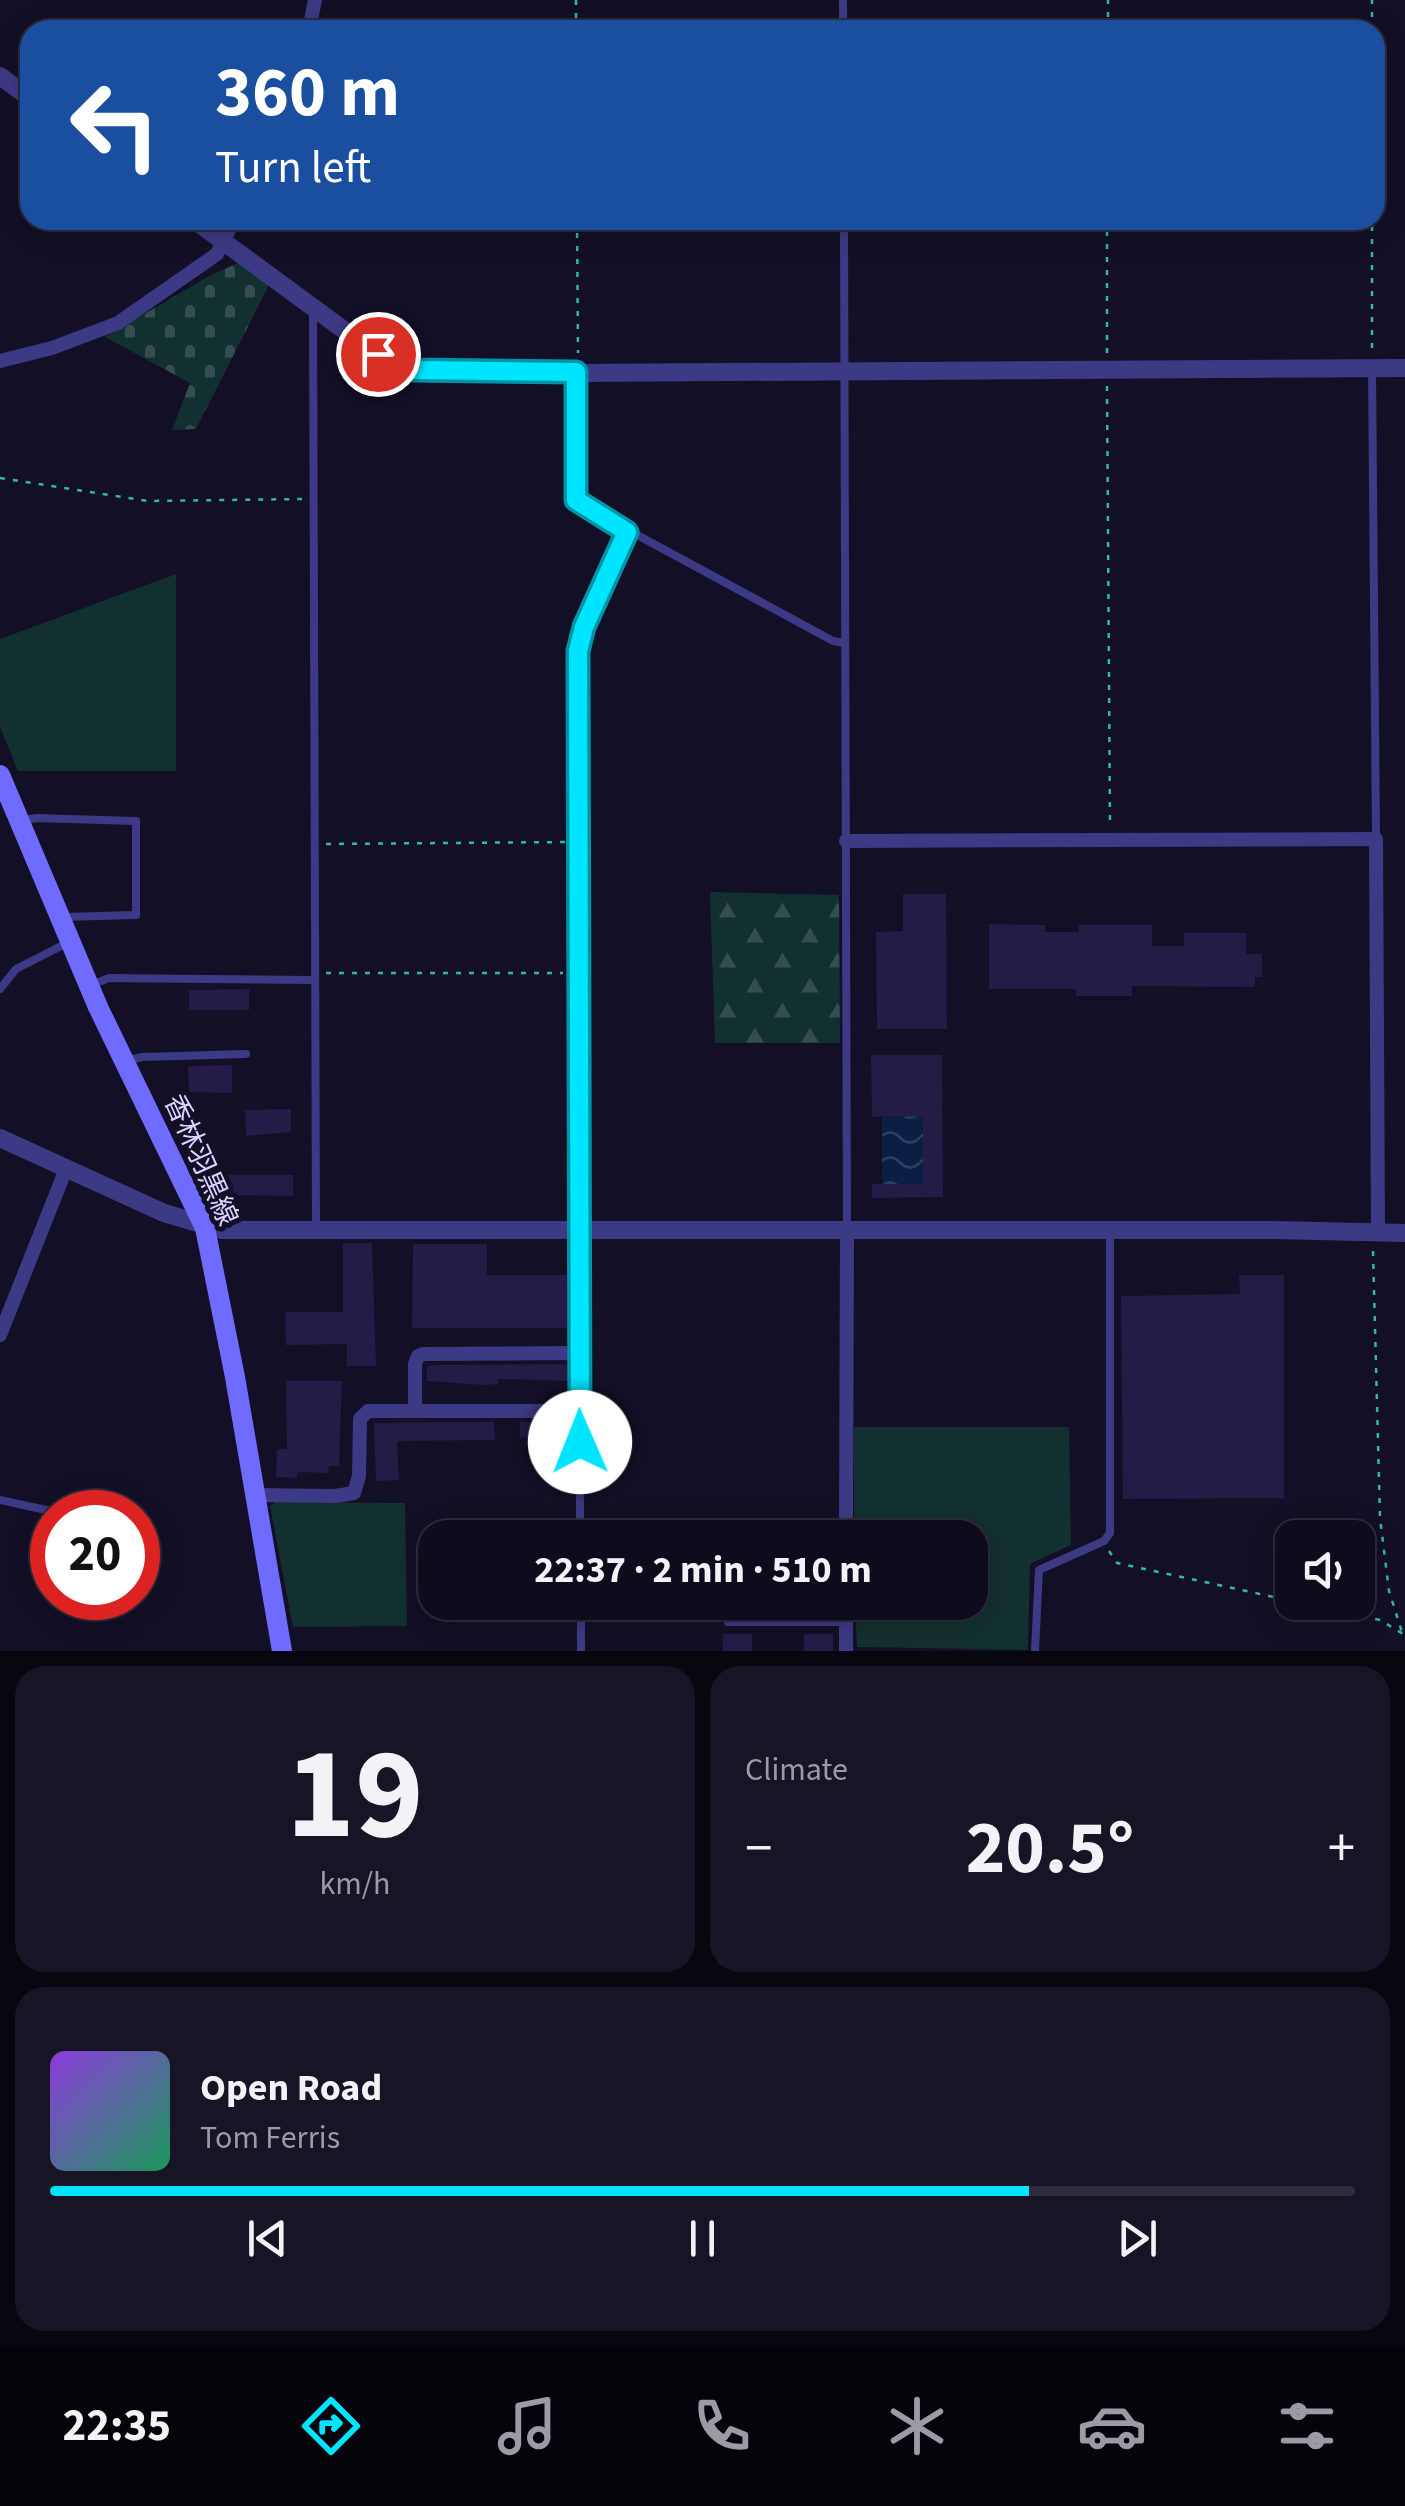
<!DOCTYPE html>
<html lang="en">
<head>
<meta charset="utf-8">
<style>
	:root { --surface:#0e0b1c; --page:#171425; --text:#f1f3f6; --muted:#9b9ba3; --line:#2e2b3b; --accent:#00e5ff }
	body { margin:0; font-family:"Source Sans 3","Noto Sans JP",sans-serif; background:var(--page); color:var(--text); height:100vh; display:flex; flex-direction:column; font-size:38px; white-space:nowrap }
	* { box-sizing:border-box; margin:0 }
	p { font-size:32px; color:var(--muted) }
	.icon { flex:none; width:55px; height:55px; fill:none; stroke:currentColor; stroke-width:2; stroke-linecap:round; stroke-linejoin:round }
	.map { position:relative; height:1651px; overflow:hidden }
	.sheet { display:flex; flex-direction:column; gap:15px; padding:15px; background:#08060f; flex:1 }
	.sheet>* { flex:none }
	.top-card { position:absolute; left:20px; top:20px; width:1365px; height:210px; border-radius:30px; box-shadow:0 5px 25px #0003,0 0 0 2px var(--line); background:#1a4fa0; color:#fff; overflow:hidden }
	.fabs { position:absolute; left:1275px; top:1520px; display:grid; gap:20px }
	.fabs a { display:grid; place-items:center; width:100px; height:100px; border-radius:20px; background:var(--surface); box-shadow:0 5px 25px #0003,0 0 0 2px var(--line); font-size:50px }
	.speed { position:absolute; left:30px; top:1490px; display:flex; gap:20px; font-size:50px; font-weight:700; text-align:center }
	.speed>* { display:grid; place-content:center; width:130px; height:130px; border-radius:50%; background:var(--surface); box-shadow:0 5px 25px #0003,0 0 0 2px var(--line); line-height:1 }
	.speed .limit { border:15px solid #d22; background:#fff; color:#111 }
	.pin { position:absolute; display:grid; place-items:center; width:85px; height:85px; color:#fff; margin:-42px; border:5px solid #fff; border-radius:50%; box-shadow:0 2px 10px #0007 }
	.me { position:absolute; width:110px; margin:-55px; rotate:359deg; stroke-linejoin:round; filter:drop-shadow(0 0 8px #0008) }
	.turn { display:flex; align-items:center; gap:35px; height:210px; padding:0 30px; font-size:45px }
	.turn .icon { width:130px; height:130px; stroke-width:2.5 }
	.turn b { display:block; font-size:70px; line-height:85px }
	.big { font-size:75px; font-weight:700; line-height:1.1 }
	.sheet .widget { flex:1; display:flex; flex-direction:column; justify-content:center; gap:15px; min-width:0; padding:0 35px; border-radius:30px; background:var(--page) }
	.sheet .dial { align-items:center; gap:0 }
	.dial b { font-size:130px; line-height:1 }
	.song { display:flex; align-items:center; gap:30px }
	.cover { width:120px; height:120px; border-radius:15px; background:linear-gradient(135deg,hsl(270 70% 55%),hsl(150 70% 35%)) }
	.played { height:10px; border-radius:5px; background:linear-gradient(90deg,var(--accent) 75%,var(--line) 75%) }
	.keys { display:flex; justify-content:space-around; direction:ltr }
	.heat { display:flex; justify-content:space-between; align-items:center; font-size:55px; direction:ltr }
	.sheet .tiles { flex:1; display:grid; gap:15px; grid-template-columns:1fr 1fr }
	.widget:last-child { grid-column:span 2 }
	.trip { position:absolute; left:418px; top:1520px; width:570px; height:100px; border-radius:30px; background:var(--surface); box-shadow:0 5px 25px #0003,0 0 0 2px var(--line); font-weight:700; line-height:100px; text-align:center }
	.tabs { display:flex; height:160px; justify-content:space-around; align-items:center; background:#06040b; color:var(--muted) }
	.tabs .icon { width:70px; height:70px }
	.tabs .selected { color:var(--accent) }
	.tabs b { font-size:45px; color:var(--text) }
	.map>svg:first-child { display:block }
</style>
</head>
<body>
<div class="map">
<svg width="1405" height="1651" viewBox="0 0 1405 1651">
	<defs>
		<pattern id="forest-firs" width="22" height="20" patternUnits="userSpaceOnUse" patternTransform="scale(2.5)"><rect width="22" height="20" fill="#12302f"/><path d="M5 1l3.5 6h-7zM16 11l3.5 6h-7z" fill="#344d4e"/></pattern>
		<pattern id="cemetery-stones" width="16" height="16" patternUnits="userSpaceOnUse" patternTransform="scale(2.5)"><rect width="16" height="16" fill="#12302f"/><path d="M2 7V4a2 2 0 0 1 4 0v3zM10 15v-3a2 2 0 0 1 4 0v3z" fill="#344d4e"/></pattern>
		<pattern id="water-waves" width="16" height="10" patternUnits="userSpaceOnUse" patternTransform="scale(2.5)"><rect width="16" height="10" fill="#0a1f44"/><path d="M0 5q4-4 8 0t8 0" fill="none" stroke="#2d3f60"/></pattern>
	</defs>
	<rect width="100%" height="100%" fill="#130f26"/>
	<path fill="#12302f" d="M 176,574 L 176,771 L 18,771 L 0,727 L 0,639 Z
		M 1069,1427 L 1071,1545 L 1030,1564 L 1028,1650 L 857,1647 L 855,1603 L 970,1602 L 970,1538 L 854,1537 L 854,1427 Z
		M 275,1502 L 405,1503 L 407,1626 L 293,1627 L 270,1506 Z"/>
	<path fill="url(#forest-firs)" d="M 710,892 L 839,895 L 840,1043 L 715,1043 Z"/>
	<path fill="url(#cemetery-stones)" d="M 240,262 L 269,285 L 196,429 L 172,430 L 190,383 L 105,337 L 209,276 Z"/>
	<path fill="url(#water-waves)" d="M 923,1116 L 923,1184 L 882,1184 L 882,1117 Z"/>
	<path fill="#241b47" d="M 903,894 L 946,894 L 947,1029 L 877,1029 L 876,932 L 903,931 Z
		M 989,924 L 1045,925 L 1045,932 L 1079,932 L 1079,925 L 1152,925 L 1152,946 L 1184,946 L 1184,933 L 1246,933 L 1246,954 L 1262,954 L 1262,977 L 1255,977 L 1255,987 L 1132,986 L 1132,996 L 1076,996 L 1076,989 L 989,989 Z
		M 249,989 L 249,1010 L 189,1010 L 189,990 Z
		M 871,1055 L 942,1055 L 943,1197 L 872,1198 L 872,1184 L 923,1184 L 923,1116 L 872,1117 Z
		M 232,1065 L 232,1093 L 189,1092 L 188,1066 Z
		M 291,1109 L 291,1132 L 246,1136 L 245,1110 Z
		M 215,1175 L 293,1175 L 293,1196 L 207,1195 L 208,1178 L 215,1179 Z
		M 343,1243 L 372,1243 L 376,1366 L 347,1366 L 347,1344 L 286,1345 L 285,1312 L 343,1312 Z
		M 413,1244 L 487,1244 L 487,1275 L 572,1275 L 571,1328 L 412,1328 Z
		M 1239,1275 L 1284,1275 L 1284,1498 L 1123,1499 L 1121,1296 L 1240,1294 Z
		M 560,1364 L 571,1365 L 570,1381 L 498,1379 L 498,1384 L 484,1385 L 427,1381 L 427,1366 L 437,1365 Z
		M 286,1381 L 342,1381 L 339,1466 L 329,1466 L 328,1473 L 297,1472 L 297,1478 L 276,1477 L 277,1449 L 287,1449 Z
		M 494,1422 L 495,1440 L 397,1441 L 399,1480 L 376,1481 L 374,1423 Z
		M 520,1422 L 564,1422 L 564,1437 L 520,1438 Z
		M 723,1634 L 752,1634 L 752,1651 L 723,1651 Z
		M 804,1634 L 833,1634 L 833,1651 L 804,1651 Z"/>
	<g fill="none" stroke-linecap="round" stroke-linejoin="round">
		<path stroke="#2fb8b0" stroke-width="2.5" stroke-dasharray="5 8" stroke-linecap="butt" d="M 576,0 L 576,30
			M 1108,30 L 1108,0
			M 1372,30 L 1372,0
			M 577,220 L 578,353
			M 1372,348 L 1372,220
			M 1107,353 L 1107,220
			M 1107,386 L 1110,823
			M 0,478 L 148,501 L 302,499
			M 326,844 L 568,842
			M 326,973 L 563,973
			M 1373,1251 L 1380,1518 L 1389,1591 L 1402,1632
			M 1109,1551 L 1117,1563 L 1292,1601
			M 1299,1602 L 1380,1620 L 1405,1635"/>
		<path stroke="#3d3a85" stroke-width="8" d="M 843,0 L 843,30
			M 844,220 L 847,1230
			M 313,312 L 316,1228
			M 1372,367 L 1376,838
			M 577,375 L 577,499 L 580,504 L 833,641 L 845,643
			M 23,820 L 37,818 L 136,821 L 136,915 L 62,917
			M 91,985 L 109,978 L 315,980
			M 0,989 L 16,969 L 69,942
			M 126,1061 L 142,1057 L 246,1054
			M 0,1500 L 55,1512
			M 580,1538 L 578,651 L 584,627 L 627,531
			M 581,1602 L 581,1651
			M 728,1622 L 846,1622
			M 1035,1651 L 1039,1570 L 1104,1541 L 1110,1533 L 1110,1230"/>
		<path stroke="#3d3a85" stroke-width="14" d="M 309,30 L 315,0
			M 0,361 L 52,348 L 118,323 L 217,254 L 234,220
			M 846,841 L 1376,839 L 1378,1231
			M 0,1335 L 66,1169
			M 415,1411 L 415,1364 L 418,1356 L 423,1354 L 579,1353
			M 256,1495 L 335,1496 L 354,1493 L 359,1476 L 360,1419 L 368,1411 L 580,1411
			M 846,1538 L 847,1230
			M 846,1651 L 846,1602"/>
		<path stroke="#3d3a85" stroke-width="18" d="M 0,76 L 30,98
			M 194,220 L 378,355 L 414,370 L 577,373 L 1405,368
			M 0,1138 L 164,1213 L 222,1230 L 1273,1230 L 1405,1233"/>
		<path stroke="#6f6bff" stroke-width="20" d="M 0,775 L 98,1007 L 205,1228 L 235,1377 L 282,1651"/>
	</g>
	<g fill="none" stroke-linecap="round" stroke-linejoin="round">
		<defs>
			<path id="route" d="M 378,354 L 414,370 L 576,372 L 576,500 L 627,532 L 584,627 L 578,651 L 580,1442"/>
		</defs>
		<use href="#route" stroke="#0095a6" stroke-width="25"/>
		<use href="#route" stroke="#00e5ff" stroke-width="18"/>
	</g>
	<g text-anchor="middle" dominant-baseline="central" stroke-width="10" stroke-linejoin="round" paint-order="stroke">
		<g font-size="28" fill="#d9d4ff" stroke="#130f26">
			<text transform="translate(201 1160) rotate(66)">香林羽黒線</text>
		</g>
	</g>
</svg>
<div class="fabs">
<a><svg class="icon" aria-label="sound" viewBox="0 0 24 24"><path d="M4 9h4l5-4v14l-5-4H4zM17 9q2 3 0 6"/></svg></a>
</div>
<div class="speed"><div class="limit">20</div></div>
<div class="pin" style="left:378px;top:354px;background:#d93025"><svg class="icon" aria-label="arrive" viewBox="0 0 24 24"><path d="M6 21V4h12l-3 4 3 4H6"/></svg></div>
<svg class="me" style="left:580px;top:1442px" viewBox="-20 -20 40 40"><circle r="19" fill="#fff"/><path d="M0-13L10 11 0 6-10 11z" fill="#00e5ff"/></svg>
<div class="trip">22:37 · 2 min · 510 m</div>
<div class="top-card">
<div class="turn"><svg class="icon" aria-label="left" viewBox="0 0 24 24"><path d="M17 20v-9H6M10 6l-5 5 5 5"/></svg><div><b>360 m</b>Turn left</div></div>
</div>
</div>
<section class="sheet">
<div class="tiles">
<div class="widget dial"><b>19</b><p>km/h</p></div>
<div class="widget"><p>Climate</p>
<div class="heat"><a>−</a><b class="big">20.5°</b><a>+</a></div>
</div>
<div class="widget">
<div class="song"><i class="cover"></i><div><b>Open Road</b><p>Tom Ferris</p></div></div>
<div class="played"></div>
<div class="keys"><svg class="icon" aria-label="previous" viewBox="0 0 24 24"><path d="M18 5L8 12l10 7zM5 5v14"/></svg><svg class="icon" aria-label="pause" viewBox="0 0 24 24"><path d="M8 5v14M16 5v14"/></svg><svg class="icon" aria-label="next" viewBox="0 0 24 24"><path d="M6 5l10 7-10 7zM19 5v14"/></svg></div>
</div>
</div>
</section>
<nav class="tabs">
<b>22:35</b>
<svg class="icon selected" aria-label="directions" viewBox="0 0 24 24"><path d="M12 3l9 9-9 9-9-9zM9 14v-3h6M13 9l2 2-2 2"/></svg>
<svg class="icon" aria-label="music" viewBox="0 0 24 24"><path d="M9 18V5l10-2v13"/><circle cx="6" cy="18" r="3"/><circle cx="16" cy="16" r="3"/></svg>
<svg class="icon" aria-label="phone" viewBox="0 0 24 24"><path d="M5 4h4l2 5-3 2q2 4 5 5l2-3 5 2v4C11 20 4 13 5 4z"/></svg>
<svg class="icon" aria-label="climate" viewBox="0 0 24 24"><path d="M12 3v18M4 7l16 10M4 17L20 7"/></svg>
<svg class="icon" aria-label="car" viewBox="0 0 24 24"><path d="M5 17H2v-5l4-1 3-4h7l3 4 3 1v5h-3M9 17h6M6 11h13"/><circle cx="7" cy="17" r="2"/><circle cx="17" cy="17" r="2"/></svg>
<svg class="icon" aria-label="filters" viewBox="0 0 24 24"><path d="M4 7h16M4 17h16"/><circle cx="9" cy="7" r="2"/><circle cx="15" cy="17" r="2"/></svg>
</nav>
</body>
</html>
